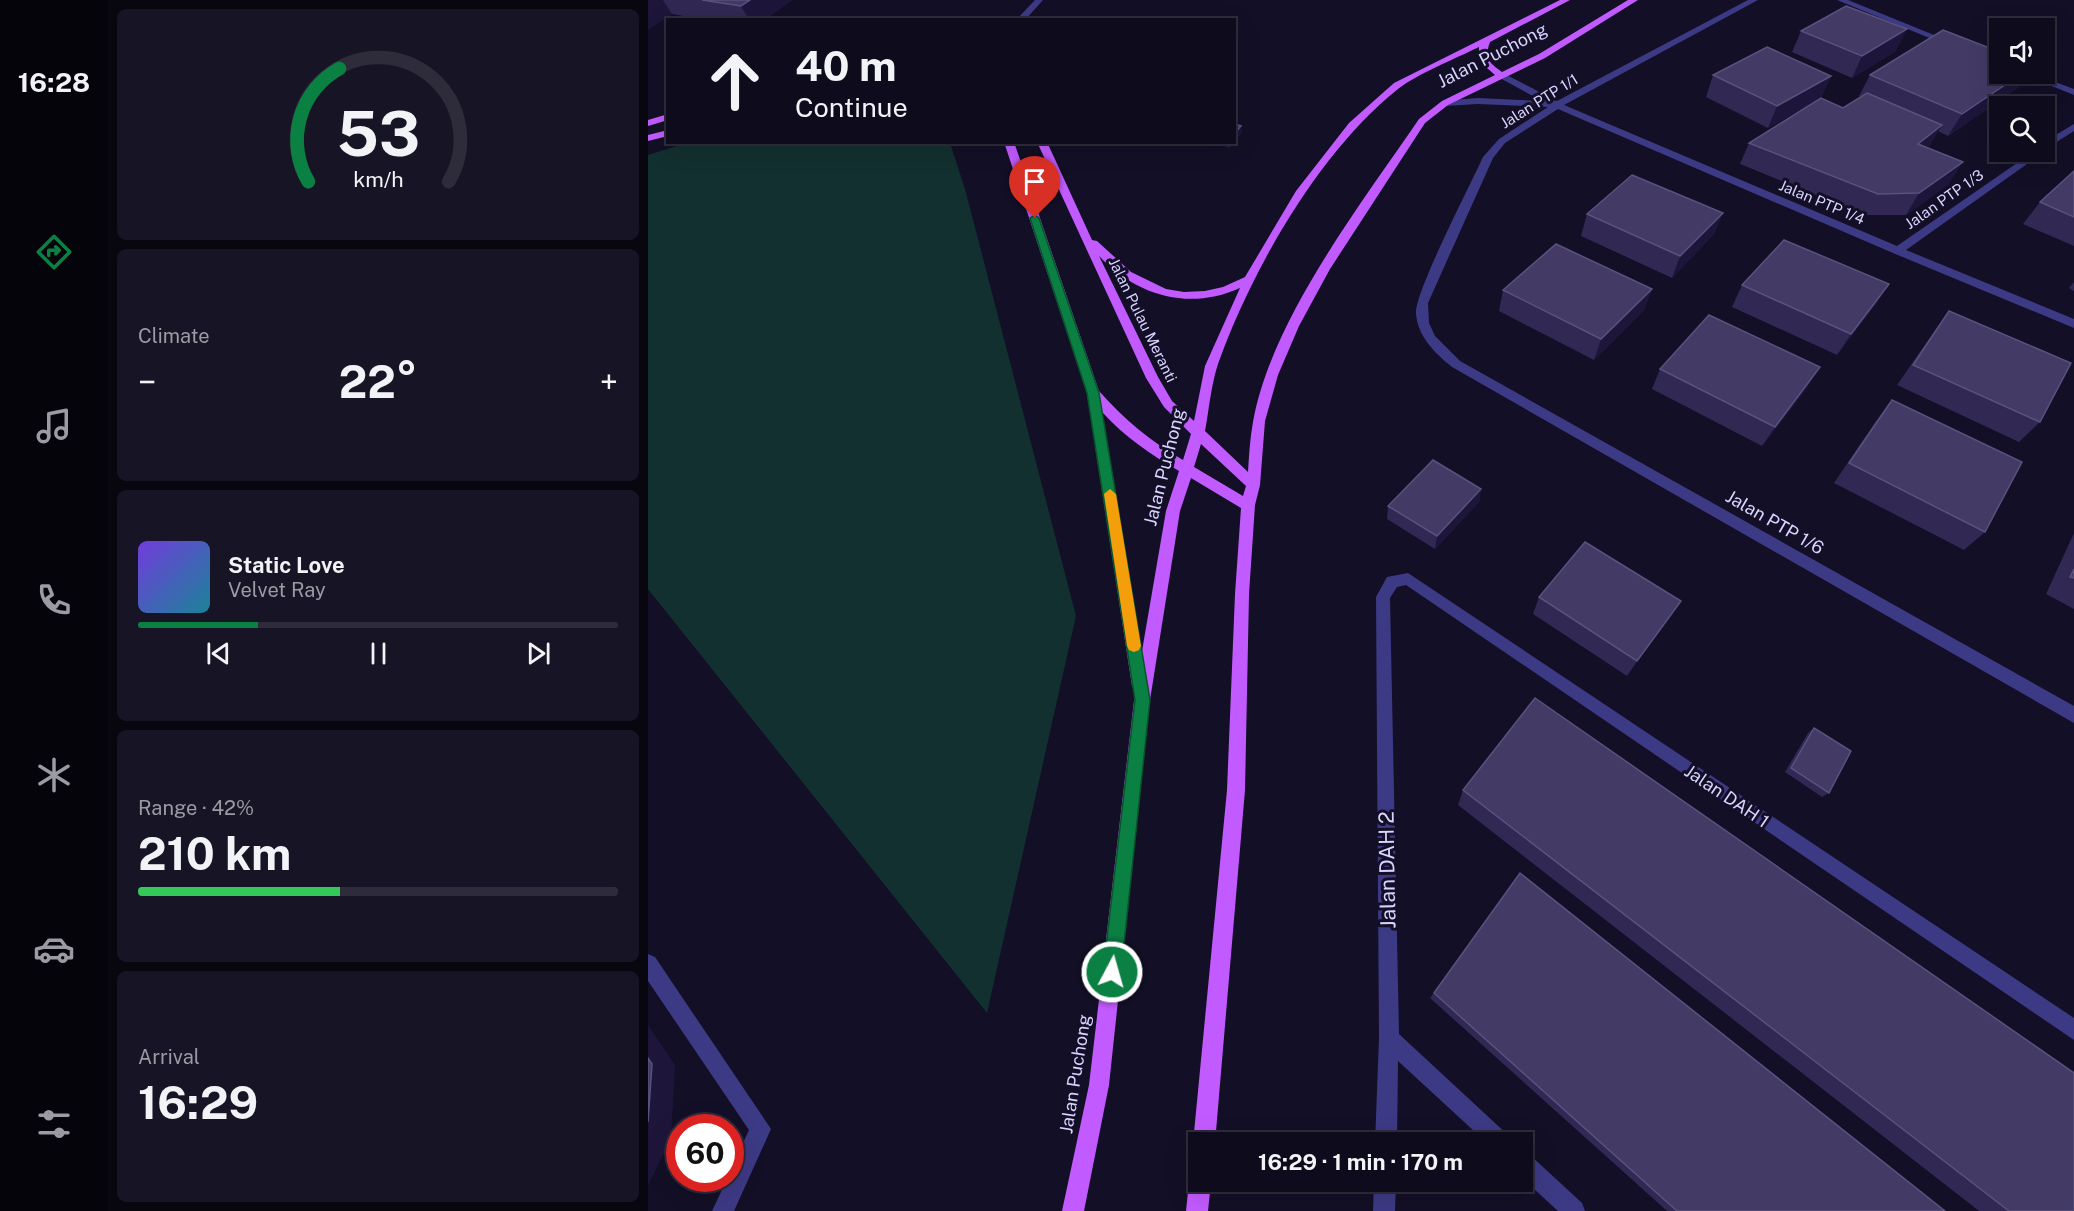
<!DOCTYPE html>
<html lang="en">
<head>
<meta charset="utf-8">
<style>
	:root { --surface:#0e0b1c; --page:#171425; --text:#f1f3f6; --muted:#9b9ba3; --line:#2e2b3b; --accent:#0b8043 }
	body { margin:0; font-family:"Public Sans",sans-serif; background:var(--page); color:var(--text); height:100vh; display:flex; flex-direction:column; font-size:22px; white-space:nowrap }
	* { box-sizing:border-box; margin:0 }
	p { font-size:20px; color:var(--muted) }
	.icon { flex:none; width:33px; height:33px; fill:none; stroke:currentColor; stroke-width:2; stroke-linecap:round; stroke-linejoin:round }
	.map { position:relative; flex:1; overflow:hidden }
	.panel { display:flex; flex-direction:column; gap:9px; padding:9px; background:#08060f; width:540px }
	.panel>* { flex:none }
	.hud { position:absolute; left:18px; top:18px; width:570px; height:126px; border-radius:0px; box-shadow:0 6px 24px #0002,0 0 0 2px var(--line); background:#0e0b1c; color:var(--text); overflow:hidden }
	.buttons { position:absolute; left:1341px; top:18px; display:grid; gap:12px }
	.buttons a { display:grid; place-items:center; width:66px; height:66px; border-radius:0px; background:var(--surface); box-shadow:0 6px 24px #0002,0 0 0 2px var(--line); font-size:30px }
	.speed { position:absolute; left:18px; top:1114px; display:flex; gap:12px; font-size:30px; font-weight:700; text-align:center }
	.speed>* { display:grid; place-content:center; width:78px; height:78px; border-radius:50%; background:var(--surface); box-shadow:0 6px 24px #0002,0 0 0 2px var(--line); line-height:1 }
	.speed .limit { border:9px solid #d22; background:#fff; color:#111 }
	.pin { position:absolute; display:grid; place-items:center; width:51px; height:51px; color:#fff; margin:-62px -26px; border-radius:50% 50% 50% 0; rotate:-45deg; box-shadow:0 0 6px #0007 }
	.pin .icon { rotate:45deg }
	.me { position:absolute; width:66px; margin:-33px; rotate:6deg; stroke-linejoin:round; filter:drop-shadow(0 0 4px #0008) }
	.turn { display:flex; align-items:center; gap:21px; height:126px; padding:0 30px; font-size:27px }
	.turn .icon { width:78px; height:78px; stroke-width:2.5 }
	.turn b { display:block; font-size:42px; line-height:51px }
	.big { font-size:45px; font-weight:700; line-height:1.1 }
	.panel .tile { flex:1; display:flex; flex-direction:column; justify-content:center; gap:9px; min-width:0; padding:0 21px; border-radius:9px; background:var(--page) }
	.panel .dial { align-items:center; gap:0 }
	.dial svg { height:156px; overflow:visible; fill:none; stroke:var(--line); stroke-width:7; stroke-linecap:round; text-anchor:middle }
	.dial text { fill:var(--text); stroke:none }
	.song { display:flex; align-items:center; gap:18px }
	.cover { width:72px; height:72px; border-radius:9px; background:linear-gradient(135deg,hsl(260 70% 55%),hsl(190 70% 35%)) }
	.played { height:6px; border-radius:3px; background:linear-gradient(90deg,var(--accent) 25%,var(--line) 25%) }
	.keys { display:flex; justify-content:space-around; direction:ltr }
	.heat { display:flex; justify-content:space-between; align-items:center; font-size:33px; direction:ltr }
	.charge { height:9px; border-radius:4px; background:linear-gradient(90deg,#34c759 42%,var(--line) 0) }
	.trip { position:absolute; left:540px; top:1132px; width:345px; height:60px; border-radius:0px; background:var(--surface); box-shadow:0 6px 24px #0002,0 0 0 2px var(--line); font-weight:700; line-height:60px; text-align:center }
	main { display:flex; flex:1; min-height:0 }
	.tab-bar { display:flex; flex-direction:column; width:108px; justify-content:space-around; align-items:center; background:#06040b; color:var(--muted) }
	.tab-bar .icon { width:42px; height:42px }
	.tab-bar .active { color:var(--accent) }
	.tab-bar b { font-size:27px; color:var(--text) }
	.map>svg:first-child { display:block }
</style>
</head>
<body>
<main>
<nav class="tab-bar">
<b>16:28</b>
<svg class="icon active" aria-label="directions" viewBox="0 0 24 24"><path d="M12 3l9 9-9 9-9-9zM9 14v-3h6M13 9l2 2-2 2"/></svg>
<svg class="icon" aria-label="music" viewBox="0 0 24 24"><path d="M9 18V5l10-2v13"/><circle cx="6" cy="18" r="3"/><circle cx="16" cy="16" r="3"/></svg>
<svg class="icon" aria-label="phone" viewBox="0 0 24 24"><path d="M5 4h4l2 5-3 2q2 4 5 5l2-3 5 2v4C11 20 4 13 5 4z"/></svg>
<svg class="icon" aria-label="climate" viewBox="0 0 24 24"><path d="M12 3v18M4 7l16 10M4 17L20 7"/></svg>
<svg class="icon" aria-label="car" viewBox="0 0 24 24"><path d="M5 17H2v-5l4-1 3-4h7l3 4 3 1v5h-3M9 17h6M6 11h13"/><circle cx="7" cy="17" r="2"/><circle cx="17" cy="17" r="2"/></svg>
<svg class="icon" aria-label="filters" viewBox="0 0 24 24"><path d="M4 7h16M4 17h16"/><circle cx="9" cy="7" r="2"/><circle cx="15" cy="17" r="2"/></svg>
</nav>
<section class="panel">
<div class="tile dial"><svg viewBox="0 0 100 80">
<path d="M14 69A42 42 0 1 1 86 69"/>
<path d="M14 69A42 42 0 0 1 30 11" stroke="#0b8043"/>
<text x="50" y="56" font-size="32" font-weight="700">53</text>
<text x="50" y="72" font-size="11">km/h</text>
</svg></div>
<div class="tile"><p>Climate</p>
<div class="heat"><a>−</a><b class="big">22°</b><a>+</a></div>
</div>
<div class="tile">
<div class="song"><i class="cover"></i><div><b>Static Love</b><p>Velvet Ray</p></div></div>
<div class="played"></div>
<div class="keys"><svg class="icon" aria-label="previous" viewBox="0 0 24 24"><path d="M18 5L8 12l10 7zM5 5v14"/></svg><svg class="icon" aria-label="pause" viewBox="0 0 24 24"><path d="M8 5v14M16 5v14"/></svg><svg class="icon" aria-label="next" viewBox="0 0 24 24"><path d="M6 5l10 7-10 7zM19 5v14"/></svg></div>
</div>
<div class="tile"><p>Range · 42%</p><b class="big">210 km</b><div class="charge"></div></div>
<div class="tile"><p>Arrival</p><b class="big">16:29</b></div>
</section>
<div class="map">
<svg width="1426" height="1211" viewBox="0 0 1426 1211">
	<rect width="100%" height="100%" fill="#130f26"/>
	<path fill="#12302f" d="M 39,143 L 302,143 L 317,189 L 428,616 L 339,1013 L 0,589 L 0,155 Z"/>
	<g fill="none" stroke-linecap="round" stroke-linejoin="round">
		<path fill="#3d3a85" fill-rule="evenodd" d="M 387,0 L 395,0 L 377,20 L 368,20 Z
			M 1100,0 L 1110,0 L 916,105 L 1249,246 L 1385,152 L 1396,152 L 1258,250 L 1426,319 L 1426,328 L 1245,253 L 910,109 L 857,143 L 845,158 L 780,303 L 781,323 L 787,336 L 812,361 L 1426,706 L 1426,723 L 804,367 C 787,353 770,337 768,314 C 766,293 823,184 835,157 L 851,139 L 900,107 L 830,104 L 797,106 L 794,105 L 794,101 L 830,98 L 894,101 L 850,77 L 850,73 L 853,72 L 909,101 Z
			M 1189,0 L 1200,0 L 1308,44 L 1301,46 Z
			M 1374,74 L 1385,74 L 1426,89 L 1426,95 Z
			M 1426,124 L 1426,131 L 1396,150 L 1396,142 Z
			M 760,573 L 1426,1018 L 1426,1040 L 758,585 L 749,587 L 742,598 L 751,1034 L 861,1136 L 865,1143 L 839,1143 L 750,1061 L 749,1143 L 727,1143 L 731,1038 L 728,597 L 739,577 Z
			M 0,954 L 7,957 L 123,1129 L 86,1211 L 64,1211 L 79,1179 L 82,1179 L 82,1171 L 101,1130 L 0,981 Z
			M 874,1153 L 882,1155 L 934,1203 L 937,1211 L 910,1211 L 874,1178 Z
			M 726,1182 L 748,1182 L 747,1211 L 725,1211 Z"/>
		<path fill="#c25bff" fill-rule="evenodd" d="M 912,0 L 922,0 L 842,42 C 836,58 841,63 854,72 L 891,54 L 980,0 L 990,0 L 897,58 L 800,105 L 777,123 L 682,269 L 651,326 L 630,375 L 617,421 L 612,485 L 607,505 L 601,594 L 597,790 L 567,1143 L 550,1143 L 550,1151 L 545,1143 L 579,790 L 587,594 L 593,508 L 543,478 L 532,511 L 502,700 L 461,1085 L 436,1211 L 414,1211 L 441,1085 L 487,692 L 484,686 L 439,393 L 356,142 L 366,142 L 451,391 C 476,419 502,441 535,460 L 543,434 L 516,407 L 498,378 L 389,142 L 399,142 L 444,240 L 449,241 L 483,272 L 518,289 L 536,292 L 557,291 L 575,287 L 597,277 L 648,191 L 701,123 L 746,83 ZM 831,47 L 831,61 L 847,75 L 794,101 L 771,119 C 713,204 623,320 605,422 C 602,438 601,455 600,472 L 557,431 C 561,410 563,385 570,364 C 604,269 671,152 750,89 C 769,74 809,58 831,47 ZM 451,256 C 489,296 541,311 592,288 L 557,366 L 546,421 L 524,401 L 510,377 ZM 454,412 C 477,437 502,454 531,471 L 518,511 L 494,651 ZM 553,444 L 598,486 L 595,496 L 546,467 Z
			M 20,114 L 20,120 L 0,126 L 0,120 Z
			M 20,130 L 20,136 L 0,141 L 0,135 Z
			M 550,1172 L 550,1182 L 563,1182 L 560,1211 L 538,1211 L 541,1182 L 544,1174 Z"/>
	</g>
	<path fill="#312854" d="M 0,0 L 144,0 L 116,20 L 59,20 L 24,14 L 0,29 Z
		M 1153,31 L 1248,51 L 1204,78 L 1144,52 Z
		M 1065,75 L 1183,76 L 1173,98 L 1120,128 L 1058,97 Z
		M 1222,75 L 1371,87 L 1300,136 L 1290,131 L 1280,148 L 1301,184 L 1258,215 L 1218,215 L 1092,164 L 1101,143 L 1195,108 L 1213,97 L 1211,96 Z
		M 566,142 L 586,142 L 582,147 L 567,144 Z
		M 1426,171 L 1426,246 L 1375,224 L 1392,202 Z
		M 1075,213 L 1066,234 L 1024,278 L 933,236 L 939,214 Z
		M 1426,282 L 1426,291 L 1421,288 Z
		M 1241,284 L 1227,305 L 1189,355 L 1084,307 L 1094,285 Z
		M 1004,289 L 996,310 L 946,360 L 851,311 L 855,290 Z
		M 1301,311 L 1392,422 L 1371,442 L 1249,385 L 1285,333 Z
		M 1012,369 L 1159,388 L 1114,446 L 1004,389 Z
		M 1244,400 L 1337,532 L 1316,550 L 1186,483 L 1228,421 Z
		M 833,489 L 831,502 L 787,549 L 739,519 L 740,506 Z
		M 1426,533 L 1426,609 L 1398,594 Z
		M 891,597 L 1033,601 L 979,676 L 885,614 Z
		M 1166,728 L 1181,793 L 1174,797 L 1137,772 L 1160,733 Z
		M 815,790 L 1426,1211 L 1331,1211 L 810,805 Z
		M 872,873 L 1297,1211 L 1019,1211 L 782,998 Z"/>
	<path fill="#1d163a" d="M 0,0 L 15,0 L 24,14 L 0,29 Z
		M 102,0 L 144,0 L 116,20 L 101,20 L 93,6 Z
		M 1259,29 L 1248,51 L 1204,78 L 1214,56 Z
		M 1373,74 L 1379,74 L 1371,87 L 1300,136 L 1314,114 Z
		M 1183,76 L 1173,98 L 1120,128 L 1129,106 Z
		M 1294,125 L 1281,147 L 1258,165 L 1270,144 Z
		M 593,126 L 594,133 L 586,142 L 586,134 Z
		M 582,142 L 586,142 L 582,147 Z
		M 1315,162 L 1301,184 L 1258,215 L 1271,193 Z
		M 1075,213 L 1066,234 L 1024,278 L 1032,256 Z
		M 1241,284 L 1227,305 L 1189,355 L 1203,334 Z
		M 1004,289 L 996,310 L 946,360 L 953,339 Z
		M 1172,367 L 1159,388 L 1114,446 L 1127,427 Z
		M 833,489 L 831,502 L 787,549 L 789,536 Z
		M 1033,601 L 1022,618 L 979,676 L 989,661 Z
		M 0,1025 L 27,1065 L 23,1139 L 0,1185 Z"/>
	<path fill="#433a66" stroke="#5a527e" stroke-width="1.5" d="M 54,0 L 102,0 L 93,6 Z
		M 1198,6 L 1259,29 L 1214,56 L 1153,31 Z
		M 1295,30 L 1352,52 L 1352,74 L 1373,74 L 1314,114 L 1222,75 Z
		M 1119,47 L 1183,76 L 1129,106 L 1065,75 Z
		M 1219,93 L 1294,125 L 1270,144 L 1315,162 L 1271,193 L 1230,194 L 1101,143 L 1173,98 L 1195,108 Z
		M 586,124 L 593,126 L 586,134 Z
		M 1426,171 L 1426,217 L 1392,202 Z
		M 984,175 L 1075,213 L 1032,256 L 939,214 Z
		M 1136,240 L 1241,284 L 1203,334 L 1094,285 Z
		M 908,244 L 1004,289 L 953,339 L 855,290 Z
		M 1301,311 L 1423,363 L 1392,422 L 1265,365 Z
		M 1061,315 L 1172,367 L 1127,427 L 1012,369 Z
		M 1244,400 L 1374,462 L 1337,532 L 1201,463 Z
		M 785,460 L 833,489 L 789,536 L 740,506 Z
		M 937,542 L 1033,601 L 989,661 L 891,597 Z
		M 1426,569 L 1426,578 L 1422,577 Z
		M 887,698 L 1426,1073 L 1426,1211 L 1361,1211 L 815,790 Z
		M 1166,728 L 1203,751 L 1181,793 L 1143,768 Z
		M 872,873 L 1297,1211 L 1029,1211 L 786,993 Z
		M 0,1058 L 4,1064 L 0,1122 Z"/>
	<path fill="#0b8043" stroke="#07532c" stroke-width="1.5" d="M 387,215 L 391,218 L 451,393 L 502,700 L 473,972 L 470,978 L 464,980 L 458,978 L 455,972 L 487,700 L 439,393 L 382,218 Z"/>
	<path fill="#f59e0b" d="M 462,489 L 468,494 L 493,646 L 491,650 L 486,652 L 481,650 L 479,646 L 456,494 Z"/>
	<g text-anchor="middle" dominant-baseline="central" stroke-width="6" stroke-linejoin="round" paint-order="stroke">
		<g font-size="15" fill="#d9d4ff" stroke="#130f26">
			<text transform="translate(891 101) rotate(-32)">Jalan PTP 1/1</text>
			<text transform="translate(1296 199) rotate(-35)">Jalan PTP 1/3</text>
			<text transform="translate(1174 202) rotate(23)">Jalan PTP 1/4</text>
			<text transform="translate(495 320) rotate(64)">Jalan Pulau Meranti</text>
		</g>
		<g font-size="18" fill="#d9d4ff" stroke="#130f26">
			<text transform="translate(844 55) rotate(-27)">Jalan Puchong</text>
			<text transform="translate(516 467) rotate(-76)">Jalan Puchong</text>
			<text transform="translate(1127 522) rotate(30)">Jalan PTP 1/6</text>
			<text transform="translate(1079 796) rotate(34)">Jalan DAH 1</text>
			<text transform="translate(427 1074) rotate(-81)">Jalan Puchong</text>
		</g>
		<g font-size="21" fill="#d9d4ff" stroke="#130f26">
			<text transform="translate(739 870) rotate(-91)">Jalan DAH 2</text>
		</g>
	</g>
</svg>
<div class="buttons">
<a><svg class="icon" aria-label="sound" viewBox="0 0 24 24"><path d="M4 9h4l5-4v14l-5-4H4zM17 9q2 3 0 6"/></svg></a>
<a><svg class="icon" aria-label="search" viewBox="0 0 24 24"><circle cx="10" cy="10" r="6"/><path d="M15 15l6 6"/></svg></a>
</div>
<div class="speed"><div class="limit">60</div></div>
<div class="pin" style="left:387px;top:218px;background:#d93025"><svg class="icon" aria-label="arrive" viewBox="0 0 24 24"><path d="M6 21V4h12l-3 4 3 4H6"/></svg></div>
<svg class="me" style="left:464px;top:972px" viewBox="-20 -20 40 40"><circle r="17" fill="#0b8043" stroke="#fff" stroke-width="3"/><path d="M0-11L8 9 0 5-8 9z" fill="#fff"/></svg>
<div class="trip">16:29 · 1 min · 170 m</div>
<div class="hud">
<div class="turn"><svg class="icon" aria-label="ahead" viewBox="0 0 24 24"><path d="M12 20V5M6 11l6-6 6 6"/></svg><div><b>40 m</b>Continue</div></div>
</div>
</div>
</main>
</body>
</html>
